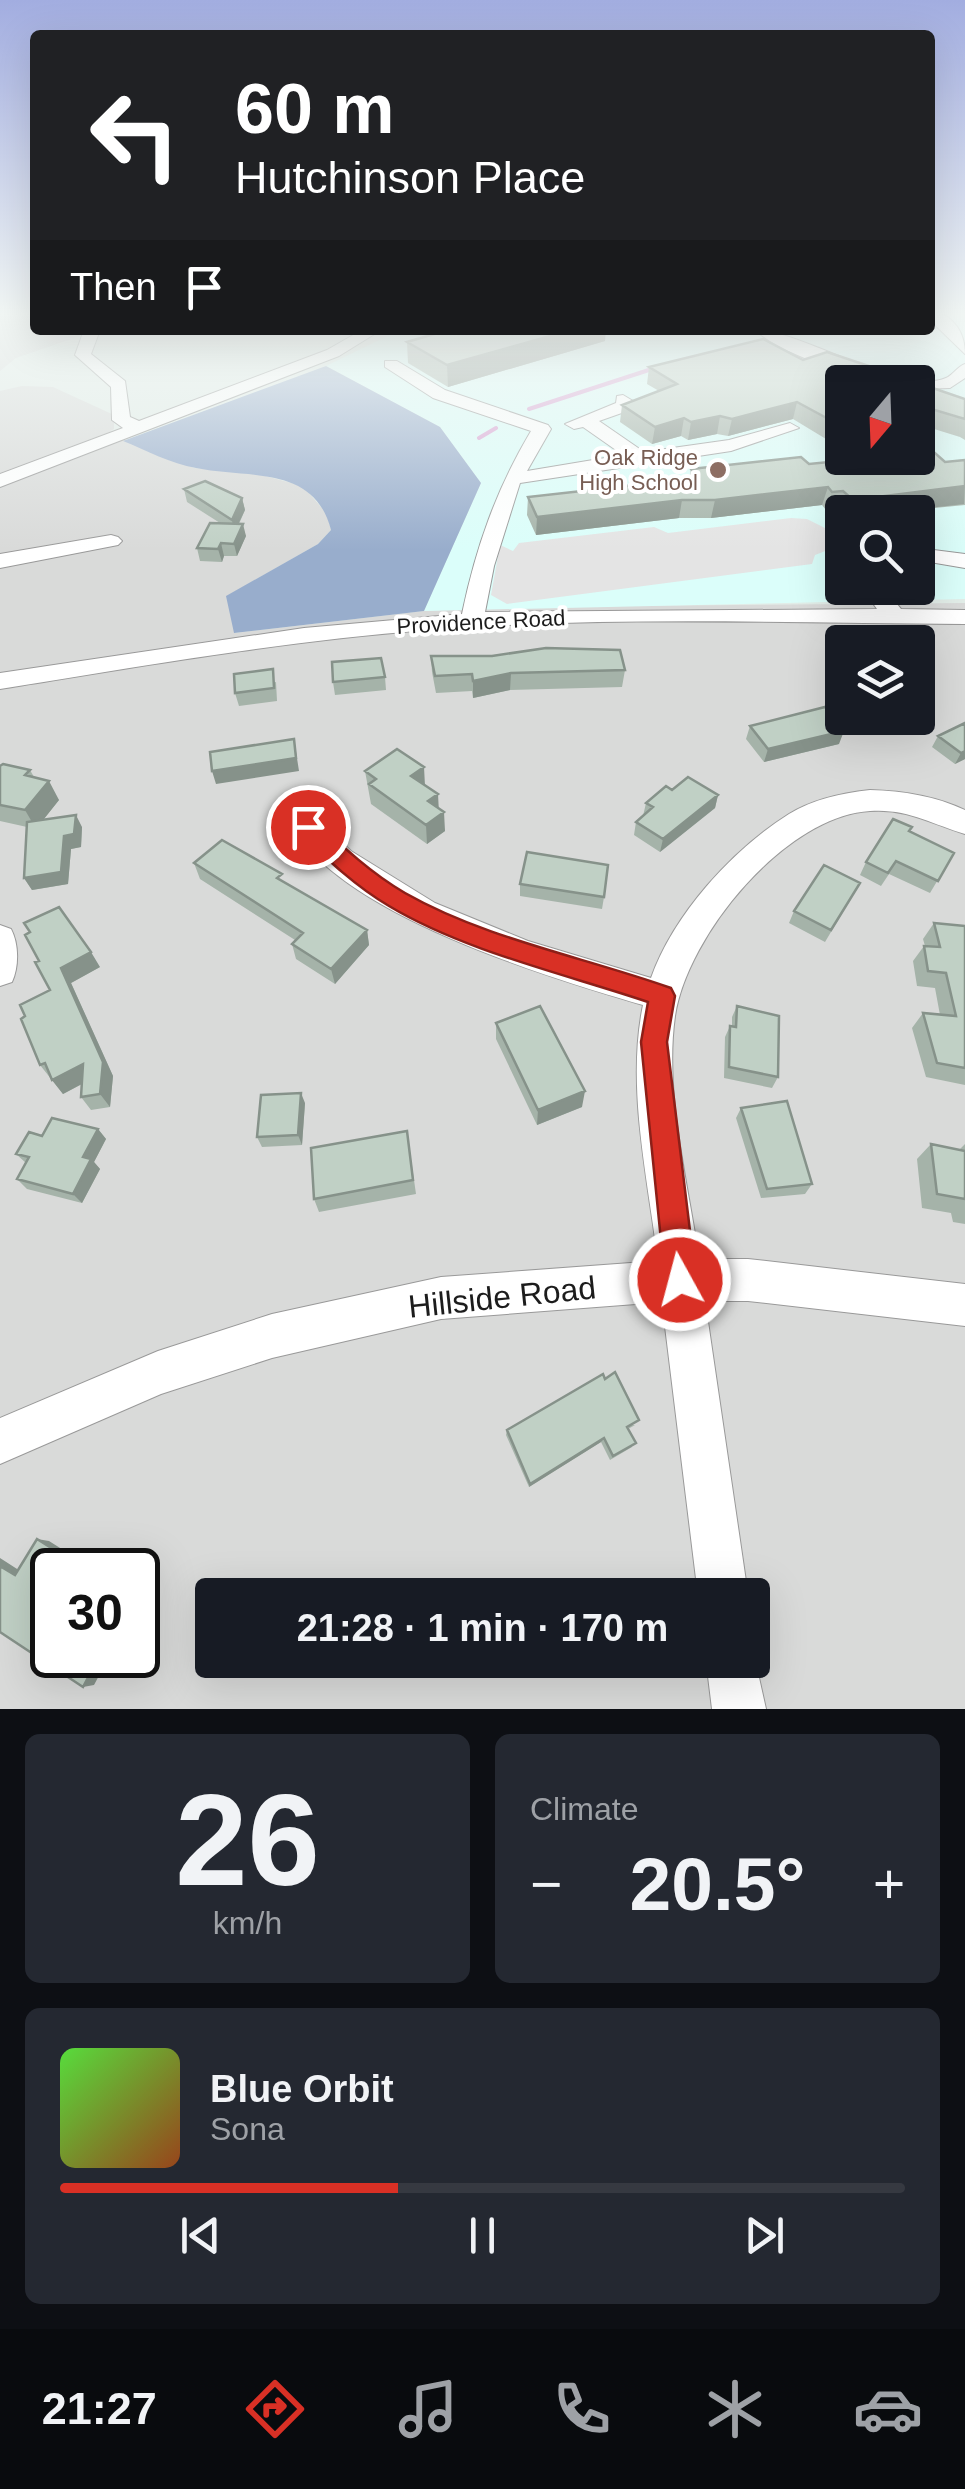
<!DOCTYPE html>
<html lang="en">
<head>
<meta charset="utf-8">
<style>
	:root { --surface:#171b24; --page:#242831; --text:#f1f3f6; --muted:#9ea1a6; --line:#363941; --accent:#d93025 }
	body { margin:0; font-family:Arial,sans-serif; background:var(--page); color:var(--text); height:100vh; display:flex; flex-direction:column; font-size:38px; white-space:nowrap }
	* { box-sizing:border-box; margin:0 }
	p { font-size:32px; color:var(--muted) }
	.icon { flex:none; width:55px; height:55px; fill:none; stroke:currentColor; stroke-width:2; stroke-linecap:round; stroke-linejoin:round }
	.map { position:relative; height:1709px; overflow:hidden }
	.drawer { display:flex; flex-direction:column; gap:25px; padding:25px; background:#0d0f14; flex:1 }
	.drawer>* { flex:none }
	.hud { position:absolute; left:30px; top:30px; width:905px; height:305px; border-radius:10px; box-shadow:0 10px 40px #0002; background:#202124; color:#fff; overflow:hidden }
	.needle { width:65px; rotate:199deg }
	.fabs { position:absolute; left:825px; top:365px; display:grid; gap:20px }
	.fabs a { display:grid; place-items:center; width:110px; height:110px; border-radius:10px; background:var(--surface); box-shadow:0 10px 40px #0002; font-size:50px }
	.speed { position:absolute; left:30px; top:1548px; display:flex; gap:20px; font-size:50px; font-weight:700; text-align:center }
	.speed>* { display:grid; place-content:center; width:130px; height:130px; border-radius:50%; background:var(--surface); box-shadow:0 10px 40px #0002; line-height:1 }
	.speed .limit { border:5px solid #111; border-radius:15px; background:#fff; color:#111 }
	.pin { position:absolute; display:grid; place-items:center; width:85px; height:85px; color:#fff; margin:-42px; border:5px solid #fff; border-radius:50%; box-shadow:0 2px 10px #0007 }
	.me { position:absolute; width:110px; margin:-55px; rotate:353deg; stroke-linejoin:round; filter:drop-shadow(0 0 8px #0008) }
	.turn { display:flex; align-items:center; gap:35px; height:210px; padding:0 40px; font-size:45px }
	.turn .icon { width:130px; height:130px; stroke-width:2.5 }
	.turn b { display:block; font-size:70px; line-height:85px }
	.then { display:flex; align-items:center; height:95px; padding:0 40px; background:#0003; gap:20px; font-size:38px }
	.big { font-size:75px; font-weight:700; line-height:1.1 }
	.drawer .tile { flex:1; display:flex; flex-direction:column; justify-content:center; gap:15px; min-width:0; padding:0 35px; border-radius:15px; background:var(--page) }
	.drawer .dial { align-items:center; gap:0 }
	.dial b { font-size:130px; line-height:1 }
	.song { display:flex; align-items:center; gap:30px }
	.cover { width:120px; height:120px; border-radius:15px; background:linear-gradient(135deg,hsl(110 70% 55%),hsl(20 70% 35%)) }
	.played { height:10px; border-radius:5px; background:linear-gradient(90deg,var(--accent) 40%,var(--line) 40%) }
	.keys { display:flex; justify-content:space-around; direction:ltr }
	.heat { display:flex; justify-content:space-between; align-items:center; font-size:55px; direction:ltr }
	.drawer .tiles { flex:1; display:grid; gap:25px; grid-template-columns:1fr 1fr }
	.tile:last-child { grid-column:span 2 }
	.trip { position:absolute; left:195px; top:1578px; width:575px; height:100px; border-radius:10px; background:var(--surface); box-shadow:0 10px 40px #0002; font-weight:700; line-height:100px; text-align:center }
	.menu { display:flex; height:160px; justify-content:space-around; align-items:center; background:#090b0e; color:var(--muted) }
	.menu .icon { width:70px; height:70px }
	.menu .selected { color:var(--accent) }
	.menu b { font-size:45px; color:var(--text) }
	.map>svg:first-child { display:block }
</style>
</head>
<body>
<div class="map">
<svg width="965" height="1709" viewBox="0 0 965 1709">
	<rect width="100%" height="100%" fill="#e2ede8"/>
	<path fill="#d9dad9" fill-rule="evenodd" d="M 0,311 L 35,311 L 35,330 L 88,330 L 86,334 L 16,358 L 0,371 Z
		M 22,386 L 53,387 L 114,415 L 114,429 L 108,433 L 194,468 L 250,472 L 303,486 L 327,514 L 331,530 L 318,544 L 227,596 L 235,633 L 424,611 L 508,607 L 965,603 L 965,1709 L 0,1709 L 0,391 ZM 842,642 L 918,642 L 918,718 L 842,718 ZM 52,1570 L 138,1570 L 138,1655 L 52,1655 ZM 212,1595 L 752,1595 L 752,1660 L 212,1660 Z"/>
	<path fill="#dbfefa" fill-rule="evenodd" d="M 930,311 L 965,311 L 965,599 L 424,611 L 481,483 L 440,427 L 326,366 L 400,330 L 930,330 ZM 842,382 L 918,382 L 918,458 L 842,458 ZM 842,512 L 918,512 L 918,588 L 842,588 Z"/>
	<path fill="#98adcc" d="M 326,366 L 440,427 L 481,483 L 424,611 L 234,633 L 226,596 L 318,544 L 331,530 C 314,464 248,479 196,468 C 171,464 146,450 123,441 Z"/>
	<path fill="#e4e4e4" d="M 791,518 L 807,519 L 831,531 L 835,536 L 833,548 L 815,555 L 812,564 L 507,604 L 491,595 L 500,545 L 513,551 L 519,543 L 654,527 L 668,533 Z"/>
	<g fill="none" stroke-linecap="round" stroke-linejoin="round">
		<path stroke="#daa3d4" stroke-width="4" d="M 754,343 L 799,330
			M 529,409 L 658,367
			M 479,438 L 496,428"/>
		<defs>
			<path id="minor" d="M 930,311 C 953,314 965,332 965,354 L 930,320 Z
				M 84,330 L 100,330 L 91,354 L 125,381 L 130,417 L 139,421 L 327,350 L 362,330 L 381,330 L 339,356 L 0,487 L 0,474 L 123,428 L 112,420 L 111,387 L 75,355 Z
				M 755,330 C 802,330 903,397 946,378 C 953,375 957,367 965,364 L 965,378 L 950,388 L 918,389 L 918,382 C 871,382 791,361 755,330 Z
				M 385,361 L 397,361 L 445,390 L 548,425 L 551,429 L 527,471 L 623,455 L 583,427 L 574,429 L 565,424 L 616,403 L 617,396 L 623,395 L 633,401 L 633,409 L 599,421 L 644,452 L 729,440 L 790,423 L 799,428 L 731,451 L 520,483 L 494,566 L 485,612 L 877,609 L 862,588 L 884,588 L 901,609 L 965,610 L 965,624 C 786,623 606,616 428,630 C 284,641 142,666 0,689 L 0,673 L 304,628 L 462,614 C 476,547 496,490 531,431 L 433,398 L 385,367 Z
				M 111,535 L 118,537 L 122,541 L 118,545 L 0,568 L 0,554 Z
				M 918,548 L 965,554 L 965,568 L 918,560 Z
				M 870,790 C 904,791 935,796 965,810 L 965,834 C 932,824 906,808 870,811 C 785,816 687,936 675,1016 C 664,1095 688,1181 699,1259 L 748,1259 L 965,1284 L 965,1326 L 748,1301 L 705,1301 L 748,1595 L 698,1595 L 662,1302 L 441,1319 L 272,1358 L 161,1394 L 0,1464 L 0,1418 L 158,1351 L 272,1314 L 441,1277 L 658,1261 C 648,1179 626,1087 643,1005 C 550,978 342,915 293,827 L 298,819 L 308,816 L 318,819 L 351,851 L 435,903 L 528,941 L 651,978 C 674,914 732,850 789,814 C 814,799 842,793 870,790 Z
				M 0,925 L 11,929 C 19,944 19,967 12,982 L 0,986 Z
				M 752,1646 L 766,1709 L 712,1709 L 706,1660 L 752,1660 Z"/>
		</defs>
		<use href="#minor" stroke="#999" stroke-width="2"/>
		<use href="#minor" fill="#fff" fill-rule="evenodd"/>
	</g>
	<path fill="#a5b3a9" d="M 200,330 L 240,330 L 239,333 L 201,335 Z
		M 605,341 L 448,387 L 408,363 L 407,342 Z
		M 803,360 L 842,382 L 842,454 L 826,439 L 793,419 L 728,436 L 717,434 L 688,440 L 681,436 L 652,444 L 620,422 L 622,405 L 659,391 L 647,384 L 649,367 Z
		M 918,383 L 965,399 L 965,440 L 960,437 L 918,424 Z
		M 846,458 L 918,458 L 945,462 L 965,460 L 965,505 L 894,512 L 842,512 L 842,514 L 837,509 L 826,510 L 822,505 L 711,518 L 679,518 L 536,535 L 527,515 L 528,497 L 689,479 L 691,469 L 809,464 L 848,460 Z
		M 184,489 L 242,498 L 245,510 L 239,524 L 246,536 L 237,556 L 224,556 L 222,562 L 200,561 L 197,548 L 220,523 L 187,502 Z
		M 431,656 L 625,670 L 622,687 L 510,690 L 473,698 L 472,691 L 436,693 L 432,672 Z
		M 385,677 L 386,690 L 335,695 L 333,682 Z
		M 276,682 L 277,701 L 239,706 L 235,693 Z
		M 965,723 L 965,759 L 955,764 L 932,747 L 938,736 Z
		M 750,726 L 839,744 L 764,762 L 746,739 Z
		M 0,766 L 30,770 L 34,777 L 59,800 L 43,820 L 82,827 L 81,847 L 71,849 L 68,884 L 32,890 L 24,878 L 27,827 L 0,821 Z
		M 365,771 L 425,785 L 438,808 L 445,831 L 427,844 L 371,804 Z
		M 672,790 L 718,795 L 715,808 L 660,852 L 634,835 L 636,822 L 643,816 L 646,803 Z
		M 909,831 L 954,853 L 930,893 L 889,874 L 881,886 L 860,875 L 866,862 Z
		M 194,863 L 284,882 L 367,930 L 369,945 L 335,984 L 296,959 L 292,944 L 295,940 L 200,879 Z
		M 520,884 L 604,897 L 602,909 L 520,896 Z
		M 853,895 L 825,942 L 789,923 L 794,911 Z
		M 934,923 L 965,926 L 965,1085 L 926,1077 L 912,1028 L 923,1013 L 940,1015 L 935,988 L 917,986 L 913,961 L 924,946 L 925,946 L 923,939 Z
		M 39,961 L 100,967 L 71,983 L 113,1076 L 110,1107 L 91,1110 L 81,1097 L 82,1084 L 63,1094 L 40,1065 L 25,1016 L 50,990 Z
		M 737,1006 L 778,1077 L 772,1088 L 724,1078 L 725,1037 L 730,1026 L 732,1026 L 732,1017 Z
		M 496,1023 L 582,1107 L 537,1125 L 496,1039 Z
		M 305,1103 L 302,1145 L 262,1147 L 257,1137 Z
		M 741,1108 L 812,1184 L 805,1194 L 761,1198 L 736,1118 Z
		M 98,1129 L 106,1139 L 94,1162 L 100,1169 L 82,1203 L 27,1189 L 17,1179 L 26,1163 L 16,1154 L 42,1136 Z
		M 407,1131 L 416,1194 L 319,1212 L 314,1199 Z
		M 931,1144 L 959,1150 L 965,1144 L 965,1224 L 953,1222 L 951,1213 L 922,1208 L 917,1159 Z
		M 635,1425 L 628,1429 L 632,1447 L 610,1460 L 601,1442 L 529,1487 L 506,1435 L 507,1430 Z"/>
	<path fill="#86928a" d="M 572,330 L 606,330 L 605,341 L 448,387 L 447,365 Z
		M 797,402 L 793,419 L 728,436 L 732,419 Z
		M 720,416 L 717,434 L 688,440 L 691,422 Z
		M 684,418 L 681,436 L 652,444 L 655,427 Z
		M 965,486 L 964,504 L 894,512 L 849,512 L 853,500 Z
		M 828,487 L 822,505 L 711,518 L 715,500 Z
		M 242,498 L 245,510 L 234,533 L 232,520 Z
		M 682,500 L 679,518 L 536,535 L 537,517 Z
		M 243,524 L 246,536 L 237,556 L 234,544 Z
		M 221,543 L 224,556 L 222,562 L 218,549 Z
		M 511,673 L 510,690 L 473,698 L 473,681 Z
		M 844,731 L 839,744 L 764,762 L 768,749 Z
		M 294,739 L 299,771 L 216,784 L 212,771 Z
		M 965,751 L 965,759 L 955,764 L 961,753 Z
		M 424,767 L 425,786 L 411,776 Z
		M 49,781 L 59,800 L 36,829 L 25,810 Z
		M 438,794 L 439,813 L 428,801 Z
		M 718,795 L 715,808 L 660,852 L 663,839 Z
		M 444,812 L 445,831 L 427,844 L 426,825 Z
		M 76,815 L 82,827 L 81,847 L 71,849 L 68,884 L 32,890 L 24,878 L 64,836 Z
		M 367,930 L 369,945 L 335,984 L 331,969 Z
		M 91,952 L 100,967 L 71,983 L 113,1076 L 110,1107 L 100,1094 L 61,968 Z
		M 83,1064 L 93,1078 L 63,1094 L 52,1080 Z
		M 585,1091 L 582,1107 L 537,1125 L 538,1110 Z
		M 301,1093 L 305,1103 L 302,1145 L 298,1135 Z
		M 98,1129 L 106,1139 L 94,1162 L 100,1169 L 82,1203 L 73,1194 L 83,1157 Z
		M 604,1438 L 601,1442 L 529,1487 L 530,1484 Z
		M 37,1539 L 49,1541 L 95,1570 L 86,1570 Z
		M 0,1558 L 28,1576 L 15,1575 L 0,1566 Z
		M 100,1655 L 110,1655 L 94,1685 L 83,1687 Z"/>
	<path fill="#c0d0c5" stroke="#86928a" stroke-width="2.5" d="M 448,330 L 572,330 L 447,365 L 407,342 Z
		M 763,339 L 803,360 L 827,352 L 917,382 L 842,382 L 842,432 L 832,421 L 797,402 L 732,419 L 720,416 L 691,422 L 684,418 L 655,427 L 622,405 L 677,384 L 649,367 Z
		M 918,383 L 965,399 L 965,419 L 918,405 Z
		M 918,438 L 945,462 L 965,460 L 965,486 L 853,500 L 843,491 L 832,492 L 828,487 L 715,500 L 682,500 L 537,517 L 528,497 L 698,478 L 691,469 L 801,457 L 809,464 L 870,458 L 918,458 Z
		M 205,481 L 242,498 L 232,520 L 184,489 Z
		M 210,523 L 243,524 L 234,544 L 221,543 L 218,549 L 197,548 Z
		M 546,648 L 620,650 L 625,670 L 511,673 L 473,681 L 472,674 L 435,676 L 431,656 L 492,656 Z
		M 381,658 L 385,677 L 333,682 L 332,662 Z
		M 273,669 L 274,688 L 235,693 L 234,674 Z
		M 825,707 L 844,731 L 768,749 L 750,726 Z
		M 965,723 L 965,751 L 961,753 L 938,736 Z
		M 294,739 L 296,758 L 212,771 L 210,752 Z
		M 397,749 L 424,767 L 411,776 L 438,794 L 428,801 L 444,812 L 426,825 L 369,784 L 376,779 L 365,771 Z
		M 3,764 L 30,770 L 25,775 L 49,781 L 25,810 L 0,805 L 0,766 Z
		M 688,777 L 718,795 L 663,839 L 636,822 L 653,807 L 646,803 L 666,786 L 672,790 Z
		M 76,815 L 74,834 L 64,836 L 61,872 L 24,878 L 27,822 Z
		M 893,819 L 912,827 L 909,831 L 954,853 L 938,881 L 896,861 L 888,873 L 866,862 Z
		M 222,840 L 282,874 L 277,878 L 367,930 L 331,969 L 292,944 L 303,933 L 194,863 Z
		M 527,852 L 608,865 L 604,897 L 520,884 Z
		M 824,865 L 860,883 L 831,930 L 794,911 Z
		M 59,907 L 91,952 L 61,968 L 103,1062 L 100,1094 L 81,1097 L 83,1064 L 52,1080 L 45,1063 L 40,1065 L 21,1019 L 25,1016 L 20,1005 L 50,990 L 35,962 L 39,961 L 25,935 L 30,932 L 24,923 Z
		M 934,923 L 965,926 L 965,1068 L 937,1063 L 923,1013 L 956,1016 L 946,973 L 928,971 L 924,946 L 940,947 Z
		M 540,1006 L 585,1091 L 538,1110 L 496,1023 Z
		M 737,1006 L 779,1016 L 778,1077 L 729,1067 L 730,1026 L 736,1027 Z
		M 301,1093 L 298,1135 L 257,1137 L 261,1095 Z
		M 787,1101 L 812,1184 L 767,1189 L 741,1108 Z
		M 52,1118 L 98,1129 L 83,1157 L 91,1159 L 73,1194 L 17,1179 L 29,1157 L 16,1154 L 29,1132 L 42,1136 Z
		M 407,1131 L 413,1180 L 314,1199 L 311,1148 Z
		M 931,1144 L 965,1151 L 965,1199 L 937,1194 Z
		M 615,1372 L 639,1420 L 627,1427 L 636,1443 L 613,1456 L 604,1438 L 530,1484 L 507,1430 L 603,1374 L 605,1379 Z
		M 37,1539 L 86,1570 L 52,1570 L 52,1655 L 100,1655 L 83,1687 L 0,1632 L 0,1566 L 15,1575 Z"/>
	<linearGradient id="sky" x2="0" y2="1"><stop stop-color="#a2ade0"/><stop offset="0.57" stop-color="#f2f7f5"/><stop offset="1" stop-color="#f2f7f5" stop-opacity="0"/></linearGradient>
	<rect width="965" height="550" fill="url(#sky)"/>
	<path fill="#d93025" stroke="#8d1f18" stroke-width="2.5" d="M 308,819 L 316,821 C 344,848 371,873 405,893 C 486,939 584,957 671,988 L 675,996 L 667,1042 L 696,1280 L 692,1291 L 680,1296 L 669,1291 L 665,1280 L 641,1042 L 648,1002 C 565,974 464,951 389,906 C 355,886 328,860 300,833 L 297,827 L 300,821 Z"/>
	<circle fill="#8d6e63" stroke="#fff" stroke-width="4" cx="718" cy="470" r="10"/>
	<g text-anchor="middle" dominant-baseline="central" stroke-width="8" stroke-linejoin="round" paint-order="stroke">
		<g font-size="22" fill="#785e54" stroke="#fff" text-anchor="end">
			<text x="698" y="457">Oak Ridge<tspan x="698" dy="25">High School</tspan></text>
		</g>
		<g font-size="22" fill="#1c1c1c" stroke="#fff">
			<text transform="translate(481 622) rotate(-3)">Providence Road</text>
		</g>
		<g font-size="32" fill="#1c1c1c" stroke="#fff">
			<text transform="translate(502 1297) rotate(-6)">Hillside Road</text>
		</g>
	</g>
</svg>
<div class="fabs">
<a><svg class="needle" viewBox="-14 -14 28 28"><path d="M0-13l5 13h-10z" fill="#e53935"/><path d="M0 13l5-13h-10z" fill="#9ea1a6"/></svg></a>
<a><svg class="icon" aria-label="search" viewBox="0 0 24 24"><circle cx="10" cy="10" r="6"/><path d="M15 15l6 6"/></svg></a>
<a><svg class="icon" aria-label="layers" viewBox="0 0 24 24"><path d="M12 4l9 5-9 5-9-5zM3 14l9 5 9-5"/></svg></a>
</div>
<div class="speed"><div class="limit">30</div></div>
<div class="pin" style="left:308px;top:827px;background:#d93025"><svg class="icon" aria-label="arrive" viewBox="0 0 24 24"><path d="M6 21V4h12l-3 4 3 4H6"/></svg></div>
<svg class="me" style="left:680px;top:1280px" viewBox="-20 -20 40 40"><circle r="17" fill="#d93025" stroke="#fff" stroke-width="3"/><path d="M0-11L8 9 0 5-8 9z" fill="#fff"/></svg>
<div class="trip">21:28 · 1 min · 170 m</div>
<div class="hud">
<div class="turn"><svg class="icon" aria-label="left" viewBox="0 0 24 24"><path d="M17 20v-9H6M10 6l-5 5 5 5"/></svg><div><b>60 m</b>Hutchinson Place</div></div>
<div class="then">Then<svg class="icon" aria-label="arrive" viewBox="0 0 24 24"><path d="M6 21V4h12l-3 4 3 4H6"/></svg></div>
</div>
</div>
<section class="drawer">
<div class="tiles">
<div class="tile dial"><b>26</b><p>km/h</p></div>
<div class="tile"><p>Climate</p>
<div class="heat"><a>−</a><b class="big">20.5°</b><a>+</a></div>
</div>
<div class="tile">
<div class="song"><i class="cover"></i><div><b>Blue Orbit</b><p>Sona</p></div></div>
<div class="played"></div>
<div class="keys"><svg class="icon" aria-label="previous" viewBox="0 0 24 24"><path d="M18 5L8 12l10 7zM5 5v14"/></svg><svg class="icon" aria-label="pause" viewBox="0 0 24 24"><path d="M8 5v14M16 5v14"/></svg><svg class="icon" aria-label="next" viewBox="0 0 24 24"><path d="M6 5l10 7-10 7zM19 5v14"/></svg></div>
</div>
</div>
</section>
<nav class="menu">
<b>21:27</b>
<svg class="icon selected" aria-label="directions" viewBox="0 0 24 24"><path d="M12 3l9 9-9 9-9-9zM9 14v-3h6M13 9l2 2-2 2"/></svg>
<svg class="icon" aria-label="music" viewBox="0 0 24 24"><path d="M9 18V5l10-2v13"/><circle cx="6" cy="18" r="3"/><circle cx="16" cy="16" r="3"/></svg>
<svg class="icon" aria-label="phone" viewBox="0 0 24 24"><path d="M5 4h4l2 5-3 2q2 4 5 5l2-3 5 2v4C11 20 4 13 5 4z"/></svg>
<svg class="icon" aria-label="climate" viewBox="0 0 24 24"><path d="M12 3v18M4 7l16 10M4 17L20 7"/></svg>
<svg class="icon" aria-label="car" viewBox="0 0 24 24"><path d="M5 17H2v-5l4-1 3-4h7l3 4 3 1v5h-3M9 17h6M6 11h13"/><circle cx="7" cy="17" r="2"/><circle cx="17" cy="17" r="2"/></svg>
</nav>
</body>
</html>
